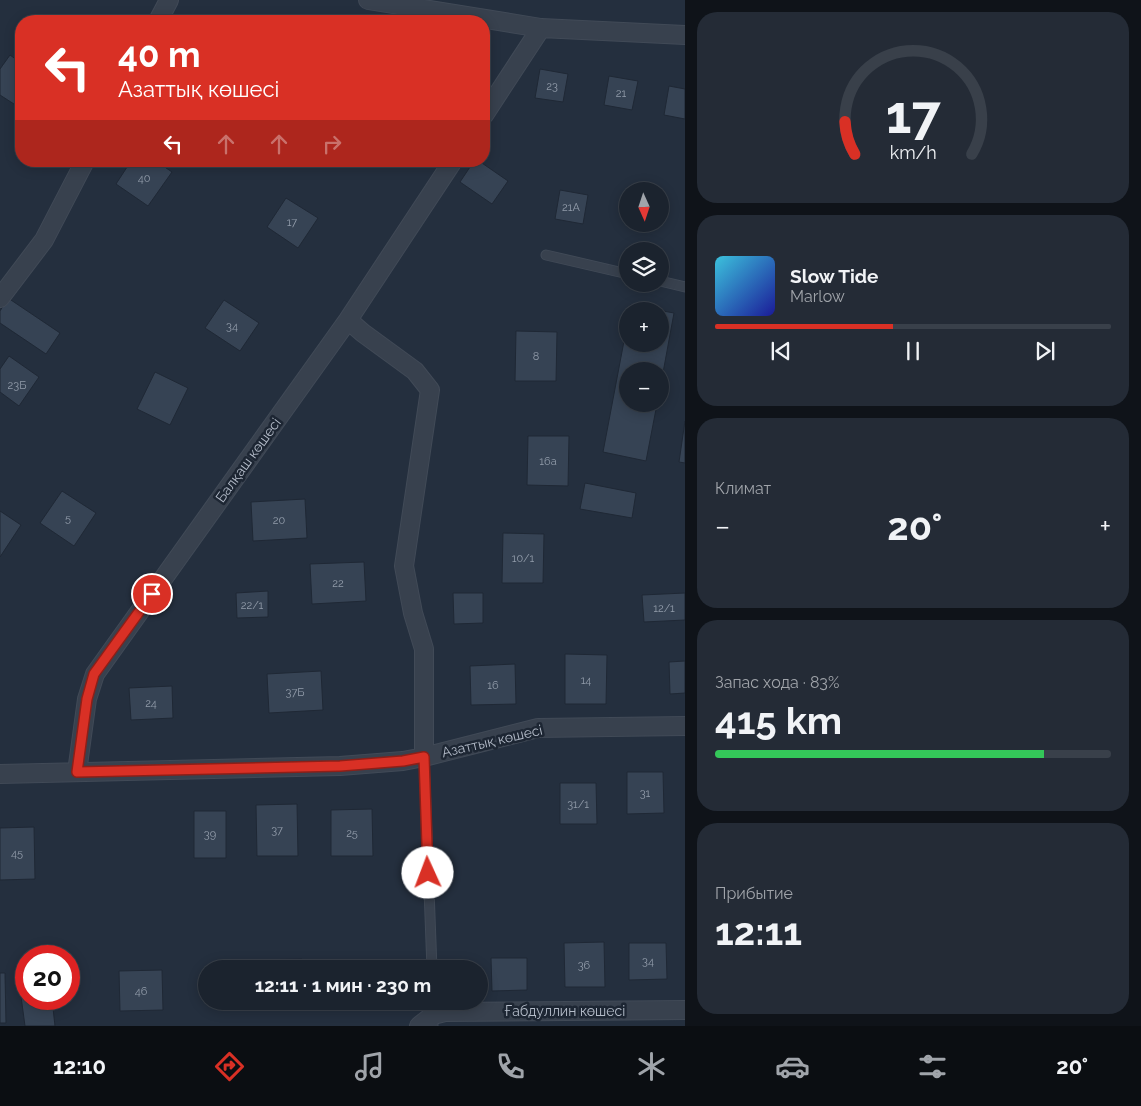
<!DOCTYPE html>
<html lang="ru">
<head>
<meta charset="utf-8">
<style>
	:root { --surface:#1b232e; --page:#242b36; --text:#f1f3f6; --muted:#a0a4aa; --line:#39404a; --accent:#d93025 }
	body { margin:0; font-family:Raleway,sans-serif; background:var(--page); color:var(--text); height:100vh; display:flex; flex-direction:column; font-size:19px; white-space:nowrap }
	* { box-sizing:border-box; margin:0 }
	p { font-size:16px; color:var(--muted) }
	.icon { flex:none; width:28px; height:28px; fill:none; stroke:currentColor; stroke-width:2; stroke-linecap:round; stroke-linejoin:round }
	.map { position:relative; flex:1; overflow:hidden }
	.panel { display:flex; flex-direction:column; gap:12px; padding:12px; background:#0f1319; width:456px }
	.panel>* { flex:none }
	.hud { position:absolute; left:15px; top:15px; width:475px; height:152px; border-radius:20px; box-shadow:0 2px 12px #0003,0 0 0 1px var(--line); background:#d93025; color:#fff; overflow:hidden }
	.needle { width:32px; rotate:177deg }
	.fabs { position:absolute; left:619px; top:182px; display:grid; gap:10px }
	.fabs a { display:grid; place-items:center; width:50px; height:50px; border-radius:50%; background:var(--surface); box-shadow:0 2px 12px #0003,0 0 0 1px var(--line); font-size:25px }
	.speed { position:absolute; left:15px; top:945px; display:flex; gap:10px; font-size:25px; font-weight:700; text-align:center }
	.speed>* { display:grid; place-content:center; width:65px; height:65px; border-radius:50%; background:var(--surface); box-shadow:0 2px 12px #0003,0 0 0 1px var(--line); line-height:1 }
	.speed .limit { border:8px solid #d22; background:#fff; color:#111 }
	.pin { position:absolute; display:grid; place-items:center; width:42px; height:42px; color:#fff; margin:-21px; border:2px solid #fff; border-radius:50%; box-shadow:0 1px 5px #0007 }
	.me { position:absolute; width:55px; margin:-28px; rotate:358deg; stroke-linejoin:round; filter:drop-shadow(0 0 4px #0008) }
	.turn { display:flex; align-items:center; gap:18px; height:105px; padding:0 20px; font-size:22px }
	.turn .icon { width:65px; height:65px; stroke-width:2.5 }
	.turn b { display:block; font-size:35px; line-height:42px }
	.lanes { display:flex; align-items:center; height:48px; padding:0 20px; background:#0003; justify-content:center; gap:25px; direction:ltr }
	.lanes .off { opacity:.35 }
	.big { font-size:38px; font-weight:700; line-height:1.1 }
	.panel .widget { flex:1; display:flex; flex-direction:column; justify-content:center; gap:8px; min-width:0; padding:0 18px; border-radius:20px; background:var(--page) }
	.panel .dial { align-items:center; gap:0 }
	.dial svg { height:130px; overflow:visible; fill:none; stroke:var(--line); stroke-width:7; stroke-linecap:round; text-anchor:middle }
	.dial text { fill:var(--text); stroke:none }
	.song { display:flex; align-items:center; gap:15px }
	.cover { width:60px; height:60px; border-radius:8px; background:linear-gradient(135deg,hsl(190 70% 55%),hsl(240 70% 35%)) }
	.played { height:5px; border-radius:2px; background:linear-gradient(90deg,var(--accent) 45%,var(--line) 45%) }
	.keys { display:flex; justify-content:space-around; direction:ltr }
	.heat { display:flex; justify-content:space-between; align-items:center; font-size:28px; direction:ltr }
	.charge { height:8px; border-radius:4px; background:linear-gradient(90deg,#34c759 83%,var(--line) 0) }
	.trip { position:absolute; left:198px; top:960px; width:290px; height:50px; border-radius:25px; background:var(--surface); box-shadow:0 2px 12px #0003,0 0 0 1px var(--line); font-weight:700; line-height:50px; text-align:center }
	.tabs { display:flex; height:80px; justify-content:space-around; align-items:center; background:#0b0e12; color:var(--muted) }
	.tabs .icon { width:35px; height:35px }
	.tabs .on { color:var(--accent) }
	.tabs b { font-size:22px; color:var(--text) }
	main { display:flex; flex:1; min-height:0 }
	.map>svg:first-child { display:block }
</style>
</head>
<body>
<main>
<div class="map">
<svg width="685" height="1026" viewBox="0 0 685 1026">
	<rect width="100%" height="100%" fill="#242f3e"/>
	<path fill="#364354" stroke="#1f2835" d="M 10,55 L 21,63 L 21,100 L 17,106 L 0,95 L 0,69 Z
		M 540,69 L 568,74 L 563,102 L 535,98 Z
		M 609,76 L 638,81 L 632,110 L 604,105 Z
		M 669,86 L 685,89 L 685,119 L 664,115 Z
		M 131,161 L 156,161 L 172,172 L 148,206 L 116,184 Z
		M 474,161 L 479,161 L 508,181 L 492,204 L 460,182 Z
		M 560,190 L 588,195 L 583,224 L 555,219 Z
		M 286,198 L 318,218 L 298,248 L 267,227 Z
		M 8,298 L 60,333 L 46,354 L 0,323 L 0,311 Z
		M 224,300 L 259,323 L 240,351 L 205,328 Z
		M 630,305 L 674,313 L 660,389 L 660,371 L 628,371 L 628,404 L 657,404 L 646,461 L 603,452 L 628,320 L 628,344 L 660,344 L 660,311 L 629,311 Z
		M 516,331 L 557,332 L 556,381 L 515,381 Z
		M 9,356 L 39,377 L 19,406 L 0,392 L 0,369 Z
		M 155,372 L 188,388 L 170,425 L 137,409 Z
		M 685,421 L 685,463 L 679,462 Z
		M 528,436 L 569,436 L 568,486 L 527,485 Z
		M 585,483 L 636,493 L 632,518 L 580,509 Z
		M 62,491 L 96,513 L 74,546 L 40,523 Z
		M 305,499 L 307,538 L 253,541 L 251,502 Z
		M 0,511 L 21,525 L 0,557 Z
		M 503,533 L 544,534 L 543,583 L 502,583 Z
		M 364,562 L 366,601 L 312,604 L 310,564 Z
		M 268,591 L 268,617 L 237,618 L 236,593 Z
		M 453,593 L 483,593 L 483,623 L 454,624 Z
		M 685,593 L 685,620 L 644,622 L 642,595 Z
		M 565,654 L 607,655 L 606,704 L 565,704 Z
		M 685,661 L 685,693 L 670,694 L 669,662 Z
		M 515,664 L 516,704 L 471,705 L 470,666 Z
		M 321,671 L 323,710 L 269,713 L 267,674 Z
		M 172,686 L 173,718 L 131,720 L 129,688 Z
		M 627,772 L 663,772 L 664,813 L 627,814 Z
		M 560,783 L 596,783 L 597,824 L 560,824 Z
		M 297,804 L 298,856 L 257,856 L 256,805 Z
		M 372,809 L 373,856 L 331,856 L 331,810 Z
		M 194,811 L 226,811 L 226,858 L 194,858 Z
		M 34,827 L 35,879 L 0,880 L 0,828 Z
		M 604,942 L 605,987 L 565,987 L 564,943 Z
		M 629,943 L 666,943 L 667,979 L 629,980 Z
		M 491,958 L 527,958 L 527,990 L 492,991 Z
		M 302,959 L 303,969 L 257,969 L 257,960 Z
		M 207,965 L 242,965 L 242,969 L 207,969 Z
		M 162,970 L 163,1010 L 120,1011 L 119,971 Z
		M 0,973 L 5,973 L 6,1023 L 0,1023 Z
		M 26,973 L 26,999 L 52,999 L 55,1026 L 25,1026 L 18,974 Z
		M 257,1001 L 303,1001 L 303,1006 L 257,1007 Z
		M 331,1001 L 373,1001 L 373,1008 L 331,1008 Z"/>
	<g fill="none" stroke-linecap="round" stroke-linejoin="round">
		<defs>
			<path id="service" d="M 546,255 L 628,274
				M 660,281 L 685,287
				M 424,757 L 432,969
				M 433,1001 L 433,1026"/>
			<path id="minor" d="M 368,0 L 541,28 L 685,35
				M 158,21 L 169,0
				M 484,115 L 541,28
				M 0,298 L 44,240 L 85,161
				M 348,320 L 363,333 L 415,371 L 430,390 L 404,566 L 413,613 L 424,649 L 424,757
				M 77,772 L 87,699 L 95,674 L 348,320 L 453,161
				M 0,774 L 340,766 L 403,761 L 424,757 L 538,728 L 685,726
				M 419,1026 L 433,1015 L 445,1012 L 685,1010"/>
		</defs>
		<use href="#service" stroke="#414a57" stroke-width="11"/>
		<use href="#minor" stroke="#414a57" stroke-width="20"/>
		<use href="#service" stroke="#38414e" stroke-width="9"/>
		<use href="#minor" stroke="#38414e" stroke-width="18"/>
	</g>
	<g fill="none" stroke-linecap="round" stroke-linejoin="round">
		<defs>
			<path id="route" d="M 152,594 L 94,674 L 87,699 L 77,772 L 340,766 L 403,761 L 424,757 L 428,873"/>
		</defs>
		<use href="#route" stroke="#8d1f18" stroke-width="12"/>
		<use href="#route" stroke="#d93025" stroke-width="9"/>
	</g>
	<g text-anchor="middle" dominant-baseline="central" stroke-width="5" stroke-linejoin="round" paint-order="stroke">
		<g font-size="11" fill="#929caa">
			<text x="552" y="86">23</text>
			<text x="621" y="93">21</text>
			<text x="144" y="178">40</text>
			<text x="571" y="207">21А</text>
			<text x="292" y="222">17</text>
			<text x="232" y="326">34</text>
			<text x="536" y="356">8</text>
			<text x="17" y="385">23Б</text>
			<text x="548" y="461">16а</text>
			<text x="68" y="518">5</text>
			<text x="279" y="520">20</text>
			<text x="523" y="558">10/1</text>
			<text x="338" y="583">22</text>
			<text x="252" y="605">22/1</text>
			<text x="664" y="608">12/1</text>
			<text x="586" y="680">14</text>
			<text x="493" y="685">16</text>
			<text x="295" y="692">37Б</text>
			<text x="151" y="703">24</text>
			<text x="645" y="793">31</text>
			<text x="578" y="804">31/1</text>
			<text x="277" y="830">37</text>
			<text x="352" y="833">25</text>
			<text x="210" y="834">39</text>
			<text x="17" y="853">45</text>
			<text x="648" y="961">34</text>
			<text x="584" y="965">36</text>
			<text x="141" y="991">46</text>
		</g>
		<g font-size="14" fill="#b4bcc9" stroke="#1d2633">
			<text transform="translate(248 460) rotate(-54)">Балқаш көшесі</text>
			<text transform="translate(492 741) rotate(-13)">Азаттық көшесі</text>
			<text x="565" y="1011">Ғабдуллин көшесі</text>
		</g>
	</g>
</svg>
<div class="fabs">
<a><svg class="needle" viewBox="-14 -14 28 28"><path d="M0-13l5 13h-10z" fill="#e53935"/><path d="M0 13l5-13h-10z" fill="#a0a4aa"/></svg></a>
<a><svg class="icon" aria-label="layers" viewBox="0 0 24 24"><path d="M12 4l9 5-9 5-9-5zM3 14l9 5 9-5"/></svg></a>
<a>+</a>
<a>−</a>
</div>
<div class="speed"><div class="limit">20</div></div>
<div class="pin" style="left:152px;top:594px;background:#d93025"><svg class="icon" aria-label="arrive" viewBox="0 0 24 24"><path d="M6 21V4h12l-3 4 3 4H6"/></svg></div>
<svg class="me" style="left:428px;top:873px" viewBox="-20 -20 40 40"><circle r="19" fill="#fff"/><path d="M0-13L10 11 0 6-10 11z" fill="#d93025"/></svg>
<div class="trip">12:11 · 1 мин · 230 m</div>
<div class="hud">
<div class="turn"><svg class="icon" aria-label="left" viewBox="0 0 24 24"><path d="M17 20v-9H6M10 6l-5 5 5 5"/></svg><div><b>40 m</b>Азаттық көшесі</div></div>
<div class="lanes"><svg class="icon" aria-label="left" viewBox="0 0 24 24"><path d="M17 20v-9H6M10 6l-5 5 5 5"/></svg><svg class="icon off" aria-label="ahead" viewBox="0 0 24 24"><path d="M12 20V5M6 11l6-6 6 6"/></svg><svg class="icon off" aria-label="ahead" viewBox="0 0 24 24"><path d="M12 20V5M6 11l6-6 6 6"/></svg><svg class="icon off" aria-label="right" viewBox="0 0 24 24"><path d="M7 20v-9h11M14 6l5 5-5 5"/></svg></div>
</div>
</div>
<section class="panel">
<div class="widget dial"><svg viewBox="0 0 100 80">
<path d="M14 69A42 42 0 1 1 86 69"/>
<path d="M14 69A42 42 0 0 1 8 49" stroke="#d93025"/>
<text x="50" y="56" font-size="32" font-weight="700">17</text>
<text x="50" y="72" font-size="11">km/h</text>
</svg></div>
<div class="widget">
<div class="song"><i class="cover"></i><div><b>Slow Tide</b><p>Marlow</p></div></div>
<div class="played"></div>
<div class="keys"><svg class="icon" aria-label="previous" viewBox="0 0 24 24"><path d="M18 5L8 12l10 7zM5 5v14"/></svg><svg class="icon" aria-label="pause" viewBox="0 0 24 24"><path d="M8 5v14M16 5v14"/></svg><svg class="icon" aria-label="next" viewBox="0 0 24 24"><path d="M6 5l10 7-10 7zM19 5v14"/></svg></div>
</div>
<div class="widget"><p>Климат</p>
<div class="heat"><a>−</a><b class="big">20°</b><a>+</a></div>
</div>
<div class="widget"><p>Запас хода · 83%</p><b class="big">415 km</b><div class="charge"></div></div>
<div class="widget"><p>Прибытие</p><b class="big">12:11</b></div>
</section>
</main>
<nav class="tabs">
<b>12:10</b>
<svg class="icon on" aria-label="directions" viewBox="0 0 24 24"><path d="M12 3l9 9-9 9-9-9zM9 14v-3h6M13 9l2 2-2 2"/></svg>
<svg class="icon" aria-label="music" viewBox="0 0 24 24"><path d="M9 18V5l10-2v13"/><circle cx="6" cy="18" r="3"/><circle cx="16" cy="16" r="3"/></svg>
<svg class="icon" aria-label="phone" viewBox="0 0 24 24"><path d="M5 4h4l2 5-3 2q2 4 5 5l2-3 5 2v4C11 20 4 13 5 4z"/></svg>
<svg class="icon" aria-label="climate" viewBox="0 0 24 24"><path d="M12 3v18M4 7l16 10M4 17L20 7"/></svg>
<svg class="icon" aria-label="car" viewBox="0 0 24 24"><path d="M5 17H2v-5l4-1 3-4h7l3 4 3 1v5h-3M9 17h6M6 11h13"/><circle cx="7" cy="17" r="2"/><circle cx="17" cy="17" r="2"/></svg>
<svg class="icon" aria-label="filters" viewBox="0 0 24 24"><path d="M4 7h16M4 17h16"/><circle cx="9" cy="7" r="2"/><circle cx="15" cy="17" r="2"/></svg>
<b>20°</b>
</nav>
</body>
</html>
